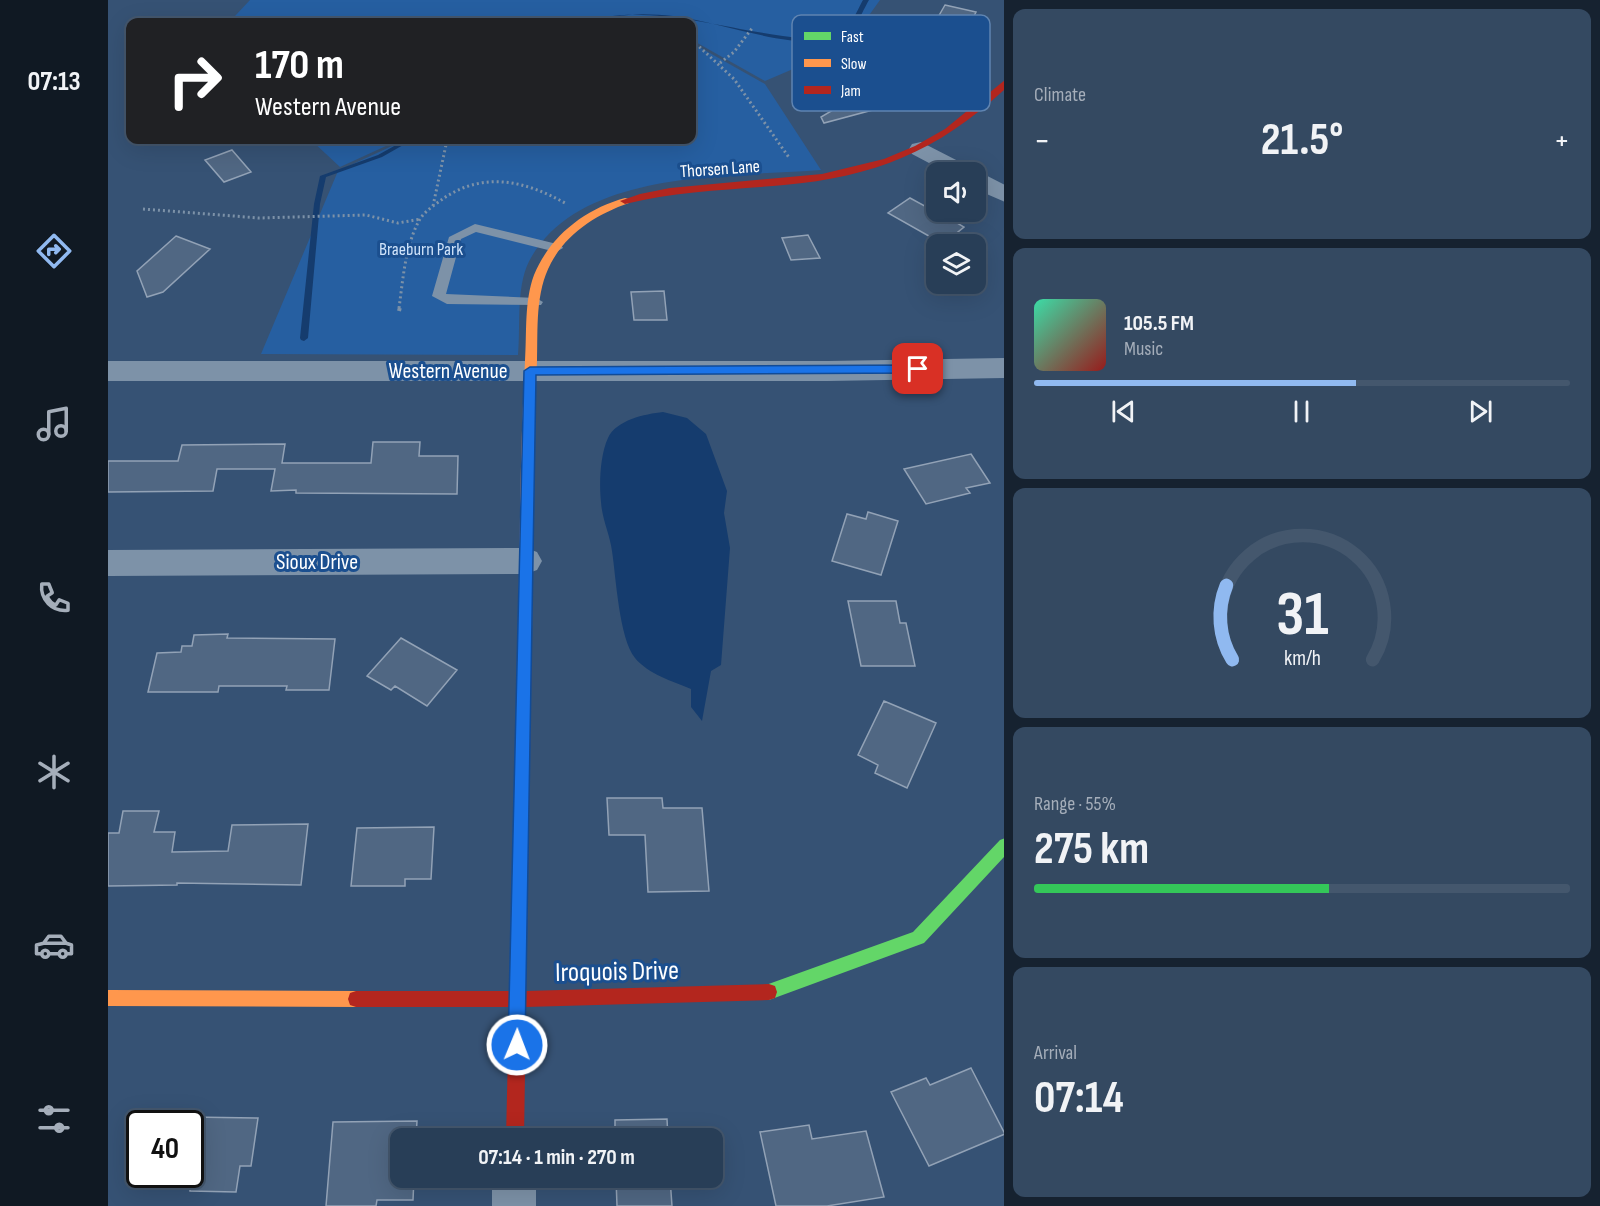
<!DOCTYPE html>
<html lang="en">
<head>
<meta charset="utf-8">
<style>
	:root { --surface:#283e57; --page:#344961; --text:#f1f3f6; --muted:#a5aeba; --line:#44576d; --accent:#90b9f0 }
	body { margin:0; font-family:"Sofia Sans Condensed",sans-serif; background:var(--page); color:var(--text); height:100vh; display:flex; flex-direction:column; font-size:22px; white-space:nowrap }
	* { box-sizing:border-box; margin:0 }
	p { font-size:20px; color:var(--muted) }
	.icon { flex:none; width:33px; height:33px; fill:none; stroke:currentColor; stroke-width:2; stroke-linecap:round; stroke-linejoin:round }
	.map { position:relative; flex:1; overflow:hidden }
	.details { display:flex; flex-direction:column; gap:9px; padding:9px; background:#162230; width:596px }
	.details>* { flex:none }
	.hud { position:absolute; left:18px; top:18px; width:570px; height:126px; border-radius:12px; box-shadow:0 6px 24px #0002,0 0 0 2px var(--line); background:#202124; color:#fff; overflow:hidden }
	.controls { position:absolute; left:818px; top:162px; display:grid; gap:12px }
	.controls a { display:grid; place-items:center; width:60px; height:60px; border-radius:12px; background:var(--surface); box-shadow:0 6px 24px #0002,0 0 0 2px var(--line); font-size:30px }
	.speed { position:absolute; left:18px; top:1110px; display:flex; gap:12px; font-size:30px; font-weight:700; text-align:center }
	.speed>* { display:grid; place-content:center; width:78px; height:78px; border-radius:50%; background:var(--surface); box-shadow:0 6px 24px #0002,0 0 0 2px var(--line); line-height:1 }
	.speed .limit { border:3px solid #111; border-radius:9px; background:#fff; color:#111 }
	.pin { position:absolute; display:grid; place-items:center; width:51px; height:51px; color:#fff; margin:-26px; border-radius:12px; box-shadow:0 3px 9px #0006 }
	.me { position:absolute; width:66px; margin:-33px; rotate:1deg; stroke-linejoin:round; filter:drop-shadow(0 0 4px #0008) }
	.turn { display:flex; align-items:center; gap:21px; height:126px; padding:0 30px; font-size:27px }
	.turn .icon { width:78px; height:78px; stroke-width:2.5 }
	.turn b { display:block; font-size:42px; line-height:51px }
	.big { font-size:45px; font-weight:700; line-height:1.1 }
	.details .widget { flex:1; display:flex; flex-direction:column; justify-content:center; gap:9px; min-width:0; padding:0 21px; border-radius:12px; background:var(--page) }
	.details .dial { align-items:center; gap:0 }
	.dial svg { height:156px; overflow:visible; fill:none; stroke:var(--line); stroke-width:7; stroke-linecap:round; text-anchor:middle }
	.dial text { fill:var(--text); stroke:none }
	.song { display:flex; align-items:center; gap:18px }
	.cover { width:72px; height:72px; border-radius:9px; background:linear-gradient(135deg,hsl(160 70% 55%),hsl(0 70% 35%)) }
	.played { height:6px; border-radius:3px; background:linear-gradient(90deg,var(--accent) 60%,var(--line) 60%) }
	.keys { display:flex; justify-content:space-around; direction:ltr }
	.heat { display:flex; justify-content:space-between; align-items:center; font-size:33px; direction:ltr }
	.charge { height:9px; border-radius:4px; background:linear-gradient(90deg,#34c759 55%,var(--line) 0) }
	.trip { position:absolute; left:282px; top:1128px; width:333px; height:60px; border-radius:12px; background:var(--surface); box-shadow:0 6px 24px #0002,0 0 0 2px var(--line); font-weight:700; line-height:60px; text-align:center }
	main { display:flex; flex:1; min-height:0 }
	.tabs { display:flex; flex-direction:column; width:108px; justify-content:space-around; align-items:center; background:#101923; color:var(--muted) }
	.tabs .icon { width:42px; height:42px }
	.tabs .current { color:var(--accent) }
	.tabs b { font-size:27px; color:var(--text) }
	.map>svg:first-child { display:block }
</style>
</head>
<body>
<main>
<nav class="tabs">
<b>07:13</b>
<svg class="icon current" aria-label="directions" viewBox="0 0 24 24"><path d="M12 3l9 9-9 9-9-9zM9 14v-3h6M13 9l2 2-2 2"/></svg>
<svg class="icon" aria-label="music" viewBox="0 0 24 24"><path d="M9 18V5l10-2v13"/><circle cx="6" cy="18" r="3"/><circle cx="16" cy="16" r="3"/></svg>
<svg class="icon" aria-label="phone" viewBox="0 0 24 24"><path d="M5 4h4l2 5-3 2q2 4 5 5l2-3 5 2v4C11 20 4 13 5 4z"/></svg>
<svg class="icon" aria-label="climate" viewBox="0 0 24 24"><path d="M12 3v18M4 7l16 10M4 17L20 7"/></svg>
<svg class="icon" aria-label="car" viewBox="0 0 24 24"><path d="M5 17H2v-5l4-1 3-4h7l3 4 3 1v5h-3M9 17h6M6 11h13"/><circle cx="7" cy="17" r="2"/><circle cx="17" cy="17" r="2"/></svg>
<svg class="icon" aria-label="filters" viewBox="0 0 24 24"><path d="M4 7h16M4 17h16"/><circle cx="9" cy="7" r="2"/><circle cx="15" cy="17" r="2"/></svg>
</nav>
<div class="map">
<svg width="897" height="1206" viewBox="0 0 897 1206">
	<rect width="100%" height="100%" fill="#365274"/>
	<path fill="#265fa1" d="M 142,0 L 772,0 L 739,46 L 657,81 L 584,40 L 584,22 L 548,20 L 544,22 L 128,22 L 127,16 Z
		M 584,43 L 657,84 L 713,170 C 624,177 476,169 424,256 C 407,283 413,324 410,355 L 153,354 L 230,171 L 297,140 L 584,140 Z
		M 203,140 L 291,140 L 232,167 Z"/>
	<path fill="#153c6e" d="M 555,412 L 579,418 L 598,434 L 619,491 L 616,513 L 622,548 L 613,665 L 603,671 L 594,721 L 583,707 L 583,689 C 564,681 540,674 527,658 C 511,638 508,577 504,551 C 502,535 494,519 493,502 C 491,484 492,455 500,438 C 508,420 537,414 555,412 Z"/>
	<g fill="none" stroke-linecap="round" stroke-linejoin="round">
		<path fill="#153c6e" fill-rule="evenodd" d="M 755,0 L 761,0 C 755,10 744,37 733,41 C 727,44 717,42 710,42 C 660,42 614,23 565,16 C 545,14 525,13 506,17 C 496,18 488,23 479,22 C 535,0 633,34 694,38 C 703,39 722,41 730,38 C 739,34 750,9 755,0 Z
			M 297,140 L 304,140 L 274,157 L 218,177 L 212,204 L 200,338 L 196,341 L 193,340 L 192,338 L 206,204 L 212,176 L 270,155 Z"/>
	</g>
	<path fill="#506783" stroke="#92a2b6" stroke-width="1.5" d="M 837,5 L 868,12 L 866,16 L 869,17 L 851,49 L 832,73 L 787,104 L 716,123 L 713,117 L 796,68 L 814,45 Z
		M 124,150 L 143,172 L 116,182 L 97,160 Z
		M 802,198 L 822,209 L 824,208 L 856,227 L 835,244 L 780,213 Z
		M 700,235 L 712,258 L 683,260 L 674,238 Z
		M 68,236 L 102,249 L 55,292 L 39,297 L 29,271 Z
		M 556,291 L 559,320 L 526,320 L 523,292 Z
		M 265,442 L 312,442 L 311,456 L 350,456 L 349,494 L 188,493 L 188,490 L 163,491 L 167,469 L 109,469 L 105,491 L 0,492 L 0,461 L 70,461 L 74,445 L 177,444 L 174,463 L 263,463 Z
		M 863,454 L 882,483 L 858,488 L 862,493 L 818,504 L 796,469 Z
		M 760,512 L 790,521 L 773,575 L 724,561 L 739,514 L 758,519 Z
		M 740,601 L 788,601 L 792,623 L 798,623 L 807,666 L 753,666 Z
		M 120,634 L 119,638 L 227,639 L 221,690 L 178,690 L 179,686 L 111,686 L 110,692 L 40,692 L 49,653 L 73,652 L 74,646 L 84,646 L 86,635 Z
		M 293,638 L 349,670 L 319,706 L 287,686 L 283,690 L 259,676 Z
		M 776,701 L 828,723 L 799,788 L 767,773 L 770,765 L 750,755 Z
		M 499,798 L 554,798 L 555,808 L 594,808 L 601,891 L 540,892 L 537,835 L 501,835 Z
		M 15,811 L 51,811 L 46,832 L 67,832 L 64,852 L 120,851 L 124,825 L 200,824 L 193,885 L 69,883 L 69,885 L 0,886 L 0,833 L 11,833 Z
		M 326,827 L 323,879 L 297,879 L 297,886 L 243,886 L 249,828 Z
		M 863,1068 L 897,1134 L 821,1166 L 783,1092 L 818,1078 L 822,1085 Z
		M 82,1117 L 150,1118 L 143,1166 L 132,1166 L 128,1192 L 82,1191 Z
		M 559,1119 L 560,1138 L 507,1138 L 507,1120 Z
		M 309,1121 L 308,1138 L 292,1138 L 292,1178 L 306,1178 L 305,1200 L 269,1200 L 268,1206 L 218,1206 L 225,1122 Z
		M 701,1125 L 704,1139 L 758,1131 L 776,1197 L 719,1206 L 668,1206 L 652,1132 Z
		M 508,1178 L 562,1178 L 564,1206 L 509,1206 Z"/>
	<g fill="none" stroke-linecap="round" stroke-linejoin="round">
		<path stroke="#7d92a8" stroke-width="3" stroke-dasharray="2 3" stroke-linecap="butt" d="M 527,22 L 544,22
			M 584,40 L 626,79 L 682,159
			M 612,63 L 626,52 L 645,27
			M 325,206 L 339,140
			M 35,209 L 151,218 L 258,215 L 290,223 L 313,219
			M 291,308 C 295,280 297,245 312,219 C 318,210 328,204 336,198 C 377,171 417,181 457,203"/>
		<path stroke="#7d92a8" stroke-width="4" stroke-dasharray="3 4.5" stroke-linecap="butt" d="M 291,311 L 292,307"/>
		<path fill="#7d92a8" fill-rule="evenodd" d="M 367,224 L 453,245 L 455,248 L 448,252 L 368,232 L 353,239 L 338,294 L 428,298 L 435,302 L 433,305 L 339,304 L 324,296 L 341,237 Z"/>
		<path fill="#7d92a8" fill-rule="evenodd" d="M 813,142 L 897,185 L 897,202 L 867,189 L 867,172 L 838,172 L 804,154 L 801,149 L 804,144 Z
			M 897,358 L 897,378 L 720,381 L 0,381 L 0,361 L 720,361 Z
			M 418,548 L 429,552 L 434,561 L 429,570 L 418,574 L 0,576 L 0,550 Z
			M 384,1178 L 428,1178 L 428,1206 L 384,1206 Z"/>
		<path fill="#63d668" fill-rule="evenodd" d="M 897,838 L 897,856 L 816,943 L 661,1000 L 655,998 L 653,992 L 655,986 L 805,932 L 892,840 Z"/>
		<path fill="#ff974d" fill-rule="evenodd" d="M 517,198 L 521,199 L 521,203 C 489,214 459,233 443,263 C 427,293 430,328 429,361 C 424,451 425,540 424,630 L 422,634 L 412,634 L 410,630 C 412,540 412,450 417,361 C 419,333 416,302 426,275 C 442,236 477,209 517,198 Z
			M 0,990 L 248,991 L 254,993 L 256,999 L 254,1005 L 248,1007 L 0,1006 Z"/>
		<path fill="#b3261e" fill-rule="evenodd" d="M 897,80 L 897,89 C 830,151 766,177 676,185 C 622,190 569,191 517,204 L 512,201 L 532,194 L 562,188 L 714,174 L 776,159 L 807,146 L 837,129 Z
			M 417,624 L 422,626 L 424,630 L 418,991 L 661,984 L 667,986 L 669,992 L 667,998 L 661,1000 L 418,1007 L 416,1138 L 398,1138 L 401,1007 L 248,1007 L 242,1005 L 240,999 L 242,993 L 248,991 L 402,991 L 410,630 L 412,626 Z"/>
	</g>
	<path fill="#1a73e8" stroke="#114b97" stroke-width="1.5" d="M 810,365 L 816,369 L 810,373 L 428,375 L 417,1045 L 415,1051 L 409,1053 L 403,1051 L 400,1045 L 416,371 L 422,367 Z"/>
	<g text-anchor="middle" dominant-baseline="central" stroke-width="6" stroke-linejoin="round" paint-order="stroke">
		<g font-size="18" fill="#fff" stroke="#1b4f8f">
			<text transform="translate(612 169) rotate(-4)">Thorsen Lane</text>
		</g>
		<g font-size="18" fill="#cfe3fa" stroke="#1b4f8f">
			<text x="313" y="249">Braeburn Park</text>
		</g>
		<g font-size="22" fill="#fff" stroke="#1b4f8f">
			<text x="340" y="371">Western Avenue</text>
			<text x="209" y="562">Sioux Drive</text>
		</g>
		<g font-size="27" fill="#fff" stroke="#1b4f8f">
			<text transform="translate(509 972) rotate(-1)">Iroquois Drive</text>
		</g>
	</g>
	<rect x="684" y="15" width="198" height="96" rx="9" fill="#1b4f8f" stroke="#5f84b1" stroke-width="1.5"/>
	<rect x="696" y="32" width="27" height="8" fill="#63d668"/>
	<rect x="696" y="59" width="27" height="8" fill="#ff974d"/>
	<rect x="696" y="86" width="27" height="8" fill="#b3261e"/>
	<g font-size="16" fill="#fff">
		<text x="733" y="42">Fast</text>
		<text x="733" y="69">Slow</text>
		<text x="733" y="96">Jam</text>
	</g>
</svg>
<div class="controls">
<a><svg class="icon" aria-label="sound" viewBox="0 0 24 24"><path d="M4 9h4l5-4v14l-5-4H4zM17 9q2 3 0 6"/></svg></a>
<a><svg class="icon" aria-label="layers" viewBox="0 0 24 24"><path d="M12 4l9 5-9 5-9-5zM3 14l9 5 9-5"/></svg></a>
</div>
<div class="speed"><div class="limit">40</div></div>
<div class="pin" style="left:810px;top:369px;background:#d93025"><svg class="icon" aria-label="arrive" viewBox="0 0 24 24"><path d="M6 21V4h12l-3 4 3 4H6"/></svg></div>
<svg class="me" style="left:409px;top:1045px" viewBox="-20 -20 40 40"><circle r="17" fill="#1a73e8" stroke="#fff" stroke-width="3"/><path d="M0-11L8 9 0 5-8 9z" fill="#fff"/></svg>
<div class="trip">07:14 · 1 min · 270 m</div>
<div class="hud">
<div class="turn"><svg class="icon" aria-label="right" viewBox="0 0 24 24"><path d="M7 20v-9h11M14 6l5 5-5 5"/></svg><div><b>170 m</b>Western Avenue</div></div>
</div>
</div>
<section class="details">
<div class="widget"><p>Climate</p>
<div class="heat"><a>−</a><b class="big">21.5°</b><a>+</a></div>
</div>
<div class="widget">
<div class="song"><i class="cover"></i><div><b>105.5 FM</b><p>Music</p></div></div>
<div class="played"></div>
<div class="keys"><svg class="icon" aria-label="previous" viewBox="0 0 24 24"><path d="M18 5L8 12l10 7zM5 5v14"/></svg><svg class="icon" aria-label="pause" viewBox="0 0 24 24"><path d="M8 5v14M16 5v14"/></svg><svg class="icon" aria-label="next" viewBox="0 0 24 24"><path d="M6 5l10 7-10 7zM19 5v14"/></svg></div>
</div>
<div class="widget dial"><svg viewBox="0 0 100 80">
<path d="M14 69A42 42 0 1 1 86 69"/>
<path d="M14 69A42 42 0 0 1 11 31" stroke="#90b9f0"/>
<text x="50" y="56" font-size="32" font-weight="700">31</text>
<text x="50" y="72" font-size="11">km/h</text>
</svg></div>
<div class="widget"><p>Range · 55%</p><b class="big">275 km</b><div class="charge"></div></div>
<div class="widget"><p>Arrival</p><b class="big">07:14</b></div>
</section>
</main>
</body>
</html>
